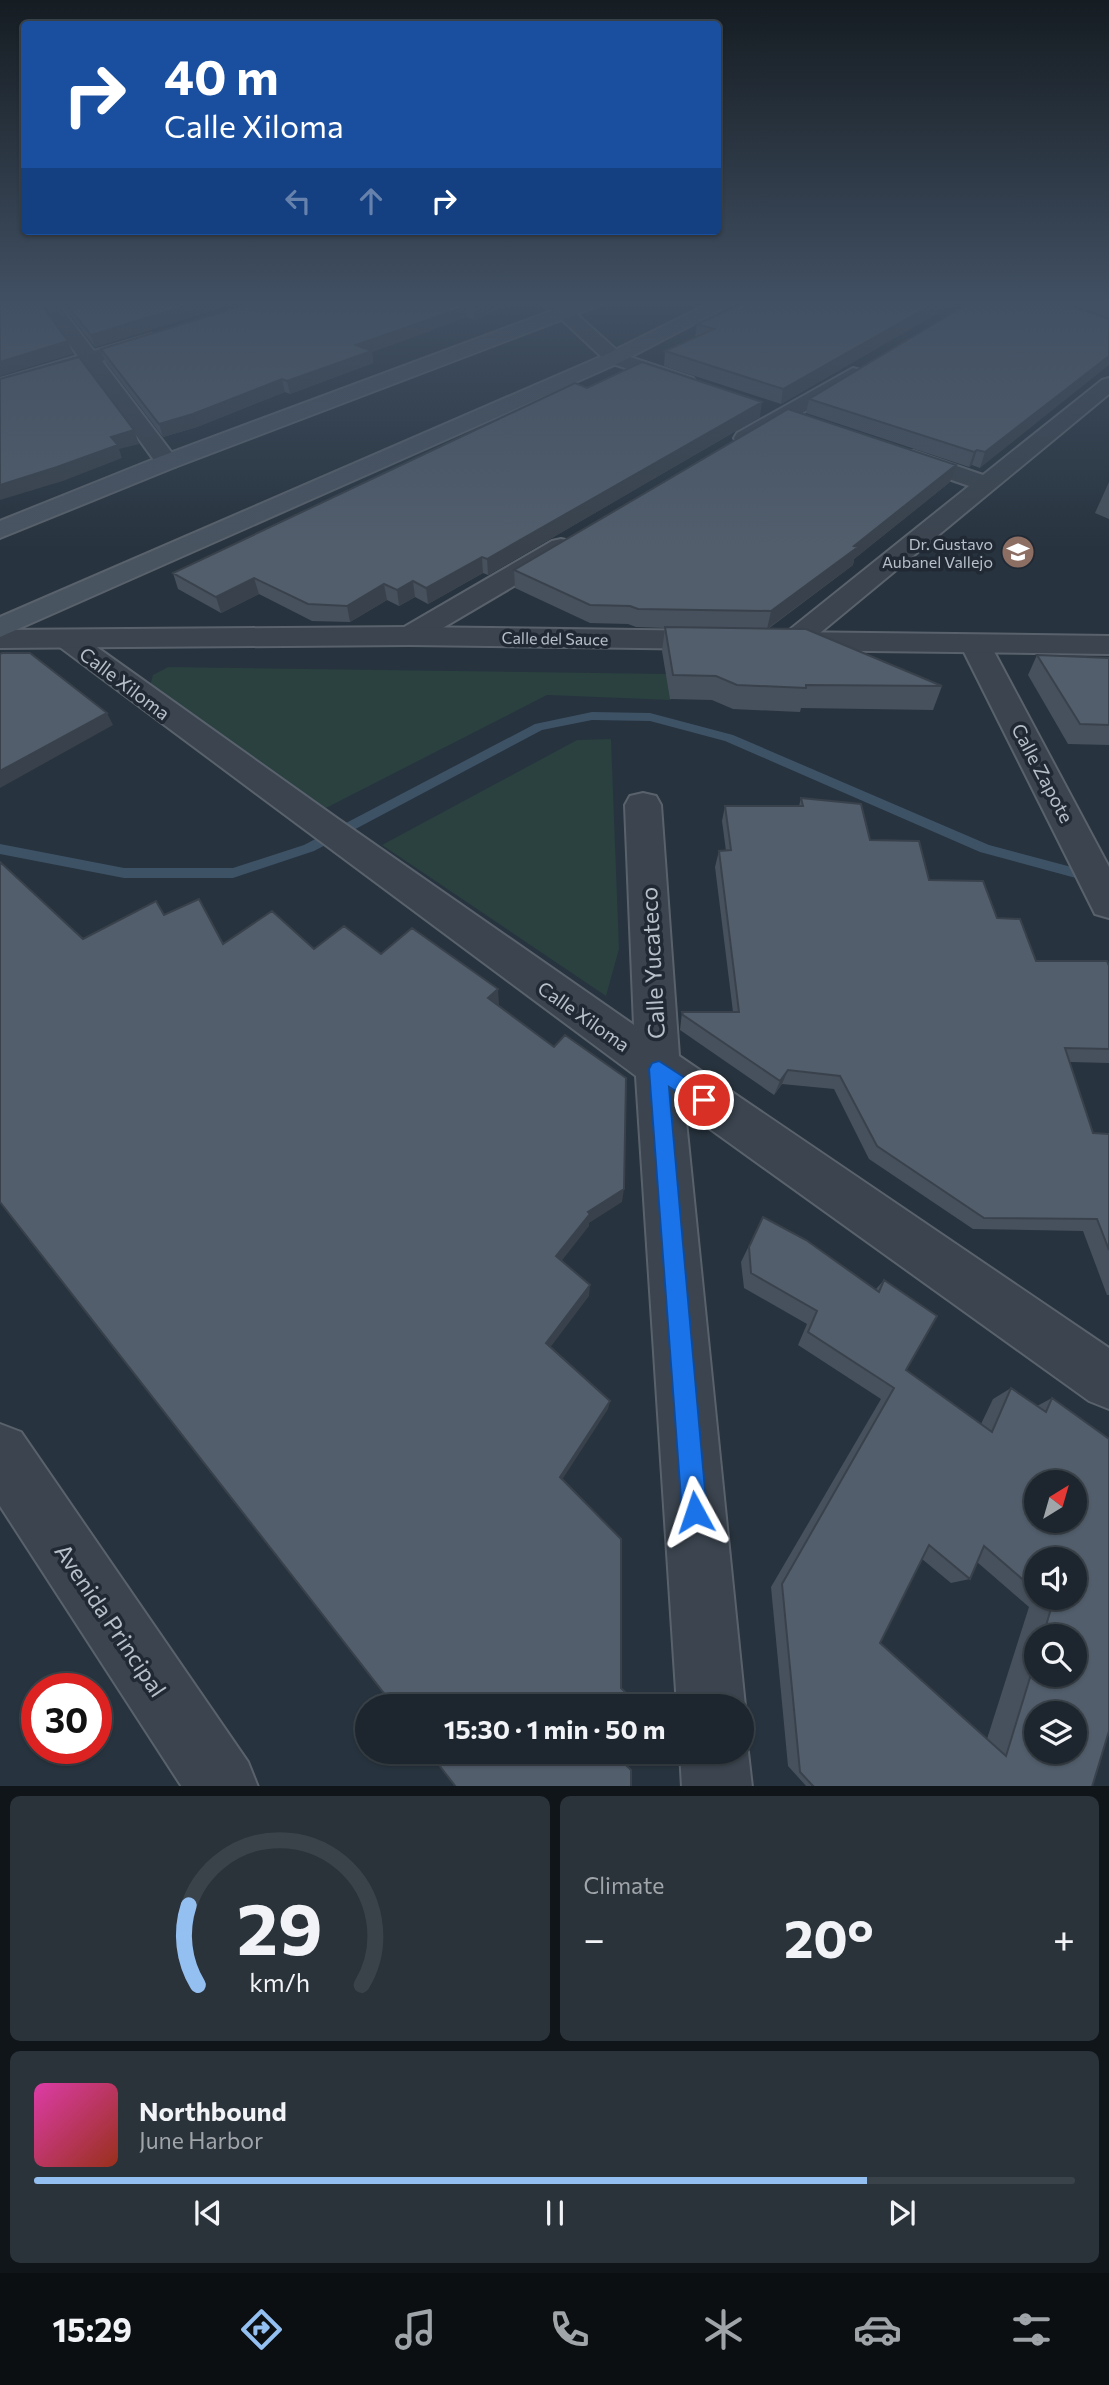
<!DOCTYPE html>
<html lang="en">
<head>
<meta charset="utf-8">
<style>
	:root { --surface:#1d262e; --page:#2a323a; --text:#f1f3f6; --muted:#a0a5aa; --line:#3b434a; --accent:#94bff1 }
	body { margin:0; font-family:Commissioner,sans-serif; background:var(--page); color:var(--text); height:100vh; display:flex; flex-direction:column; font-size:26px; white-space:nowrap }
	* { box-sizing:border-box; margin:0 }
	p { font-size:23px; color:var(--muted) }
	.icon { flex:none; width:38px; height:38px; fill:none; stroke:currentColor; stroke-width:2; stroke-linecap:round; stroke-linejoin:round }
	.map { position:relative; height:1786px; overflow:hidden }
	.side { display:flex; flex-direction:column; gap:10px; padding:10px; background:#101519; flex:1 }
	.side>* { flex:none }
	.banner { position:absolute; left:21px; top:21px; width:700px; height:214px; border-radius:7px; box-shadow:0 2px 5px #0004,0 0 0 2px var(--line); background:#1a4fa0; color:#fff; overflow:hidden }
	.needle { width:46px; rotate:37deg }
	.buttons { position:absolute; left:1024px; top:1470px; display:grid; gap:14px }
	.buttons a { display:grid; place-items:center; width:63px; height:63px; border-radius:50%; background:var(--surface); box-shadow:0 2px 5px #0004,0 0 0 2px var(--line); font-size:35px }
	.speed { position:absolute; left:21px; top:1673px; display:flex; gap:14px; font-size:35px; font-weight:700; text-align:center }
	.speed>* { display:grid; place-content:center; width:91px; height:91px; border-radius:50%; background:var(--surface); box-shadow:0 2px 5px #0004,0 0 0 2px var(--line); line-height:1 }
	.speed .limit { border:10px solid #d22; background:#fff; color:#111 }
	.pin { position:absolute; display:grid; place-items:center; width:60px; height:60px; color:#fff; margin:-30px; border:4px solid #fff; border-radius:50%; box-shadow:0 2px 7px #0007 }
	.me { position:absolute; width:77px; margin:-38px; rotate:355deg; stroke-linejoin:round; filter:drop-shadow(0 0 5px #0008) }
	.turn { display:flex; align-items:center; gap:24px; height:147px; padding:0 28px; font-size:32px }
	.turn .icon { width:91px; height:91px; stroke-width:2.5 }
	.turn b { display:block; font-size:49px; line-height:60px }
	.lanes { display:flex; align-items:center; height:66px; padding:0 28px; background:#0003; justify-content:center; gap:35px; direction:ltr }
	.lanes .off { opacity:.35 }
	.big { font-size:52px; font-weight:700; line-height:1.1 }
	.side .card { flex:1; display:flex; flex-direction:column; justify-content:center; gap:10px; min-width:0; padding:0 24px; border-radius:10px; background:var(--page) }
	.side .dial { align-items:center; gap:0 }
	.dial svg { height:182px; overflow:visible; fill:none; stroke:var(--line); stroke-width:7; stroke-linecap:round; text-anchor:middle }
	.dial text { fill:var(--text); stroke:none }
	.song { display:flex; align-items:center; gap:21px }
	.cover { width:84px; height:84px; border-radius:10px; background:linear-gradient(135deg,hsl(320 70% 55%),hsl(10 70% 35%)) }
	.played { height:7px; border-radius:4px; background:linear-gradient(90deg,var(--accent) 80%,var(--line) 80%) }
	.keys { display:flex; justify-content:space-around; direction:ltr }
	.heat { display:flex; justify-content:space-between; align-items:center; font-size:38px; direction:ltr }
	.side .tiles { flex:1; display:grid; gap:10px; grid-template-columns:1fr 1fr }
	.card:last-child { grid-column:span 2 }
	.trip { position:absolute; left:355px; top:1694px; width:399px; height:70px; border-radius:35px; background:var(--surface); box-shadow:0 2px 5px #0004,0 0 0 2px var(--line); font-weight:700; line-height:70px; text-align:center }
	.tabs { display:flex; height:112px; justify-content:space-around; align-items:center; background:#0c0f12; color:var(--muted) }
	.tabs .icon { width:49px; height:49px }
	.tabs .current { color:var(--accent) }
	.tabs b { font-size:32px; color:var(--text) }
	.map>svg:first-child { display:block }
</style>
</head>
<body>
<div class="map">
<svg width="1109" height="1787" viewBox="0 0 1109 1787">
	<rect width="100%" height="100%" fill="#27333e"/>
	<path fill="#2a4140" d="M 168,667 L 669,674 L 671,700 L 547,695 L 326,808 L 150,686 L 153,675 Z
		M 611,739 L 619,949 L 606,996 L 382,845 L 577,740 Z"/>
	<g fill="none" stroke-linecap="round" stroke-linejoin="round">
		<path fill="#3e5266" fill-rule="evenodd" d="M 592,712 L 650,713 L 733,735 L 989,845 L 1109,877 L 1109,887 L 980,852 L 725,741 L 650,721 L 592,720 L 542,730 L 314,851 L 233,878 L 124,878 L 0,854 L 0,844 L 124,868 L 233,868 L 304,845 L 535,724 Z"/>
		<defs>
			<path id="minor" d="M 37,300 L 55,300 L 94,351 L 152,334 L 159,336 L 161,340 L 159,344 L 102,361 L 175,457 L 179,462 L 175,467 L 159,467 L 86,366 L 0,392 L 0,379 L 78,356 Z
				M 536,300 L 557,300 L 571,309 L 621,354 L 693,378 L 696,382 L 693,386 L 686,388 L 607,362 L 559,317 Z
				M 853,368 L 860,370 L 863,374 L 860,378 L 753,443 L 737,443 L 734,438 L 737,433 Z
				M 1109,378 L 1109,394 L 803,647 L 793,650 L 783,647 L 778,641 L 783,635 L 969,486 L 897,461 L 894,456 L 897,451 L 913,451 L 983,475 L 1102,380 Z
				M 561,539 L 570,541 L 574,547 L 570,553 L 419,642 L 409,645 L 399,642 L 394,636 L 399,630 L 552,541 Z
				M 67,630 L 77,633 L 338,819 L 634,1025 L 625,805 L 630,796 L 643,793 L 656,796 L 661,805 L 679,1056 L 1109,1348 L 1109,1409 L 1089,1401 L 685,1111 L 745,1706 L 742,1712 L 742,1706 L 677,1706 L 636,1076 L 57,645 L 52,639 L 57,633 Z
				M 975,635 L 985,638 L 990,644 L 1109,867 L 1109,918 L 1095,914 L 960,644 L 965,638 Z
				M 742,1736 L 748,1752 L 752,1787 L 682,1787 L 680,1752 L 742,1752 Z"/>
			<path id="tertiary" d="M 409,627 L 715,631 L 725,634 L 730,640 L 725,646 L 715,649 L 409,645 L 0,648 L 0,630 Z
				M 786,632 L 1109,636 L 1109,654 L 786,650 L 776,647 L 771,641 L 776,635 Z
				M 0,1424 L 21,1432 L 248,1762 L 258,1787 L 182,1787 L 0,1506 Z"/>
			<path id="secondary" d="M 581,300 L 606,300 L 603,304 L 175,467 L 0,538 L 0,521 L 159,457 Z
				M 716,300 L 739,300 L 621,362 L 0,637 L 0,617 L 607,354 Z"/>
		</defs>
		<use href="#minor" stroke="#59626c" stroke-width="4"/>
		<use href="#tertiary" stroke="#59626c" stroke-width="4"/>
		<use href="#secondary" stroke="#59626c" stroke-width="4"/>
		<use href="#minor" fill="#3b444f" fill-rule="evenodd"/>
		<use href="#tertiary" fill="#3b444f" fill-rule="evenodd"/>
		<use href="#secondary" fill="#495461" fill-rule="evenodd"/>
	</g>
	<path fill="#47515d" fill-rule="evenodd" d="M 58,300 L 246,300 L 95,347 Z
		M 262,300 L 523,300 L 474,320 L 467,317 L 372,352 L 373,363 L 290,394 L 285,392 L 197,427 L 163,437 L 105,361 L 101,349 Z
		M 960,300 L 781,404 L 664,366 L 665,351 L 695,338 L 697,324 Z
		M 1054,300 L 980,468 L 972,465 L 969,467 L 806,413 L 809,399 Z
		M 1061,300 L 1109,300 L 1109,318 Z
		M 587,388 L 760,417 L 488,575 L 483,573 L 428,604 L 415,597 L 399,606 L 387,600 L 350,622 L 312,621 L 259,594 L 221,613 L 178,589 L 173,573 Z
		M 950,482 L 854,559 L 853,565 L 768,629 L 942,686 L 933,710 L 801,708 L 800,712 L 733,709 L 712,700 L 670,699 L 662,651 L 665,628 L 636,627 L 628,624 L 590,623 L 515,588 L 514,570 Z
		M 1109,482 L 1109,519 L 1095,513 Z
		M 1037,655 L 1109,658 L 1109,745 L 1068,744 L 1028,675 Z
		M 801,798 L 870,840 L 929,880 L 997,918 L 1036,961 L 1109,966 L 1109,1063 L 1070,1062 L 1093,1133 L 1109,1134 L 1109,1295 L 1107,1295 L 1083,1231 L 973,1229 L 869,1159 L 834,1089 L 782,1084 L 774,1095 L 680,1030 L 682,1012 L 733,1012 L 715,867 L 719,851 L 726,851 L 722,821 L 725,806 L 799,806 Z
		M 763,1217 L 806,1240 L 876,1289 L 884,1280 L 937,1316 L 906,1370 L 981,1424 L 993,1399 L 1011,1388 L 1037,1406 L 1052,1398 L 1109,1439 L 1109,1731 L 1092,1787 L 807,1787 L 788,1766 L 771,1587 L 881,1399 L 798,1345 L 807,1324 L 744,1288 L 741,1262 ZM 1036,1482 L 1074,1482 L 1074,1521 L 1036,1521 ZM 922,1559 L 951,1583 L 970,1579 L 977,1562 L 1029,1607 L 987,1739 L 880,1643 ZM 1036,1559 L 1074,1559 L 1074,1598 L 1036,1598 ZM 1036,1636 L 1074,1636 L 1074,1675 L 1036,1675 ZM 1036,1713 L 1074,1713 L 1074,1752 L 1036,1752 Z"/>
	<path fill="#39424c" d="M 205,300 L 246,300 L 95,347 L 91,335 Z
		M 494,300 L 523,300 L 474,320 L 473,308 Z
		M 940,300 L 960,300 L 781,404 L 783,389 Z
		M 467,306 L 467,317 L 372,352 L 373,363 L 290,394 L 287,381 L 356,345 Z
		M 68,341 L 73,354 L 0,376 L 0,362 Z
		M 1109,356 L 1109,365 L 980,468 L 985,452 Z
		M 282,379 L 285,392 L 197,427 L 163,437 L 159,424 Z
		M 762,402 L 760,417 L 488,575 L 487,559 Z
		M 134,430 L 139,444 L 119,449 L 122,458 L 63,481 L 0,500 L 0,485 L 111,437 Z
		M 977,450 L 972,465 L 969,467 L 974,452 Z
		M 956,465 L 950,482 L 854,559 L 853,565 L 767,629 L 771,611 Z
		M 482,557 L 483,573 L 428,604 L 426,588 Z
		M 254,578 L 259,594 L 221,613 L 216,597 Z
		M 413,581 L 415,597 L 399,606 L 397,590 Z
		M 384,584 L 387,600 L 350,622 L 347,606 Z
		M 107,713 L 113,725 L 0,788 L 0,771 Z
		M 498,989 L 499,1005 L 490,1014 L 488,998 Z
		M 788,1070 L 782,1084 L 774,1095 L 780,1081 Z
		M 624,1189 L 622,1202 L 589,1223 L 589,1226 L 556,1268 L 556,1256 L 588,1212 Z
		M 590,1285 L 589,1296 L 546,1353 L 546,1343 Z
		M 610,1401 L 608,1409 L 560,1483 L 560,1477 Z"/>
	<path fill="#525e6c" stroke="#39424c" stroke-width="2" fill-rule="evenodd" d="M 0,300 L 38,300 L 68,341 L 0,362 Z
		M 63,300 L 205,300 L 91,335 Z
		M 262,300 L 494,300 L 473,308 L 467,306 L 356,345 L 372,351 L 287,381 L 282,379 L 193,414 L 159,424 L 101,349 Z
		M 751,300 L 940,300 L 783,389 L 665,351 L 714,329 L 697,324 Z
		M 974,300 L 1054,300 L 1109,319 L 1109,356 L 985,452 L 977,450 L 974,452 L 809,399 Z
		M 79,357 L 134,430 L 111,437 L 118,445 L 57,467 L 0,485 L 0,379 Z
		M 642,362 L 762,402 L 487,559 L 482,557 L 426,588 L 413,581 L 397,590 L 384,584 L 347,606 L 308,604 L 254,578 L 216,597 L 173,573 L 575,383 L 587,388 Z
		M 788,409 L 956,465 L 854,546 L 858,547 L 771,611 L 638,609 L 630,606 L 590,605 L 514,570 Z
		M 665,627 L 806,629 L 942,686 L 806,685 L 806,688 L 737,685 L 716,676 L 673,675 Z
		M 2,653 L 30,653 L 107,713 L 0,771 L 0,654 Z
		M 1037,655 L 1109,658 L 1109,725 L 1080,724 Z
		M 801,798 L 861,804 L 870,840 L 919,841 L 929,880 L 983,881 L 997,918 L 1020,919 L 1036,961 L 1107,961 L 1109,966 L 1109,1049 L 1065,1048 L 1093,1133 L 1109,1134 L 1109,1250 L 1097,1219 L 984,1218 L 877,1146 L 840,1076 L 788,1070 L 780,1081 L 683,1015 L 682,1012 L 739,1012 L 719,851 L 731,850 L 725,806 L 803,806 Z
		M 0,862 L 83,939 L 156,901 L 164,915 L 199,899 L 223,944 L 272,911 L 314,949 L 344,926 L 381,954 L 412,928 L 498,989 L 488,998 L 554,1047 L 565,1035 L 626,1078 L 624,1189 L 588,1212 L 590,1214 L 556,1256 L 590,1285 L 546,1343 L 610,1401 L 560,1477 L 621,1539 L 621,1688 L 630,1697 L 624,1706 L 394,1706 L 0,1202 Z
		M 763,1217 L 806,1240 L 879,1292 L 884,1280 L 937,1316 L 906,1370 L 992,1432 L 1011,1388 L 1046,1412 L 1052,1398 L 1109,1439 L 1109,1731 L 1092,1787 L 814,1787 L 800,1772 L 782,1584 L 894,1388 L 808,1332 L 817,1311 L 751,1273 L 749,1247 ZM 1036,1482 L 1074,1482 L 1074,1521 L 1036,1521 ZM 929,1545 L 970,1579 L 984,1546 L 1036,1591 L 1036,1559 L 1074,1559 L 1074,1598 L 1044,1598 L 1052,1605 L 1043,1636 L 1074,1636 L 1074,1675 L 1036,1675 L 1036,1658 L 1006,1756 L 880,1643 ZM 1036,1713 L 1074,1713 L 1074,1752 L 1036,1752 Z
		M 429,1752 L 613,1752 L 631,1770 L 631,1787 L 456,1787 Z"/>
	<linearGradient id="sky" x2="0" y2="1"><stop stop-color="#151c22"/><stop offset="0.55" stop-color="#415063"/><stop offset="1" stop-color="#415063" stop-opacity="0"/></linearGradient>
	<rect width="1109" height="550" fill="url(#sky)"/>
	<path fill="#1a73e8" stroke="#114b97" stroke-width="2" d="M 659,1061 L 710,1094 L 713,1100 L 710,1106 L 704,1109 L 669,1087 L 707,1512 L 704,1521 L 695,1525 L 686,1521 L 682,1512 L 649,1069 L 652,1063 Z"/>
	<defs>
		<symbol id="school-disc" viewBox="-11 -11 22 22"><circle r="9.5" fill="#8d6e63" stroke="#202934"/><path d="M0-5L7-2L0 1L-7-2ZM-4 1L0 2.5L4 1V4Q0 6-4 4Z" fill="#fff"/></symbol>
	</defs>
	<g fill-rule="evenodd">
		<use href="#school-disc" x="999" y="533" width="38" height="38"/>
	</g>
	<g text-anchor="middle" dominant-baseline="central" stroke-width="7" stroke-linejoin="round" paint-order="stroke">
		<g font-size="16" fill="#b7c0c9" stroke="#202934" text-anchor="end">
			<text x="993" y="543">Dr. Gustavo<tspan x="993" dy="18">Aubanel Vallejo</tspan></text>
		</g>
		<g font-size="16" fill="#b7c0c9" stroke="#202934">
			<text transform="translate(555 638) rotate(1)">Calle del Sauce</text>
		</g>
		<g font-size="19" fill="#b7c0c9" stroke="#202934">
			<text transform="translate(125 683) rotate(37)">Calle Xiloma</text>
			<text transform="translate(1043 773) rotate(62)">Calle Zapote</text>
			<text transform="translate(584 1016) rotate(35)">Calle Xiloma</text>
		</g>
		<g font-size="23" fill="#b7c0c9" stroke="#202934">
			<text transform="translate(652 963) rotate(-93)">Calle Yucateco</text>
			<text transform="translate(111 1620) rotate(56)">Avenida Principal</text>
		</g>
	</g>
</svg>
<div class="buttons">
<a><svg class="needle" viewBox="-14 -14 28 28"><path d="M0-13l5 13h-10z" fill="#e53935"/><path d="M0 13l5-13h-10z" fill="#a0a5aa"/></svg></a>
<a><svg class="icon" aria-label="sound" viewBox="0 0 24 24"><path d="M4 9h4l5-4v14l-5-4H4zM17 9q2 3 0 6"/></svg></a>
<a><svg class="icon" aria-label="search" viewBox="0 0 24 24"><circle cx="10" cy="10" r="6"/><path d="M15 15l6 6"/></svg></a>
<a><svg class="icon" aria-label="layers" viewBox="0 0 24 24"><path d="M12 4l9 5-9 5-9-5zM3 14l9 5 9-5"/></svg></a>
</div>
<div class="speed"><div class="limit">30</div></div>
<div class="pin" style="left:704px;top:1100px;background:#d93025"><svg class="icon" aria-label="arrive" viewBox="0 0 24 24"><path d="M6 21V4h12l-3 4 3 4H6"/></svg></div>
<svg class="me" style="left:695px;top:1512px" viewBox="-20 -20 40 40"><path d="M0-17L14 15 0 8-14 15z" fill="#1a73e8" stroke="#fff" stroke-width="4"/></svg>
<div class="trip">15:30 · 1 min · 50 m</div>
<div class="banner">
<div class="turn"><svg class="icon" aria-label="right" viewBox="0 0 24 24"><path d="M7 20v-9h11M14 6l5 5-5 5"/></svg><div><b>40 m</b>Calle Xiloma</div></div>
<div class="lanes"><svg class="icon off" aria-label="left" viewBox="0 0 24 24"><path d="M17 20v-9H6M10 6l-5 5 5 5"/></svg><svg class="icon off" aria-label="ahead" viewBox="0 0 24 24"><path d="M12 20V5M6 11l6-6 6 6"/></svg><svg class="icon" aria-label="right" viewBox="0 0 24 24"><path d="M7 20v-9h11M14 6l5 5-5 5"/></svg></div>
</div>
</div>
<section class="side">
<div class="tiles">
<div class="card dial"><svg viewBox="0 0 100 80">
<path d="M14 69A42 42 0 1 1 86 69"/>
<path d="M14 69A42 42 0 0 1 10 34" stroke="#94bff1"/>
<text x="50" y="56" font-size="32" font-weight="700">29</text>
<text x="50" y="72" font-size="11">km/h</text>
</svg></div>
<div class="card"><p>Climate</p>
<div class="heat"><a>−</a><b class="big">20°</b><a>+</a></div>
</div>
<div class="card">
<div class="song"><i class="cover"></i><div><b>Northbound</b><p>June Harbor</p></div></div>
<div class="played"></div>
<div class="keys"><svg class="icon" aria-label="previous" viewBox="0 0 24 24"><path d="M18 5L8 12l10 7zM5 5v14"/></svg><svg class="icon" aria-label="pause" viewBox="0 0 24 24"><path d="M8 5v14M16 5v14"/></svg><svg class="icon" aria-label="next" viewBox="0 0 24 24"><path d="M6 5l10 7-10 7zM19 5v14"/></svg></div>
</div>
</div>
</section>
<nav class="tabs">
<b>15:29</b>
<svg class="icon current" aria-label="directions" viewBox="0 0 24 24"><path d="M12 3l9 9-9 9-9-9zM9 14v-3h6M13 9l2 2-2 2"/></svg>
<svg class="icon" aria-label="music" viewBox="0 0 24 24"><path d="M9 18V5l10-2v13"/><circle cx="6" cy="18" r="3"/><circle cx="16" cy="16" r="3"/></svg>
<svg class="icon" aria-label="phone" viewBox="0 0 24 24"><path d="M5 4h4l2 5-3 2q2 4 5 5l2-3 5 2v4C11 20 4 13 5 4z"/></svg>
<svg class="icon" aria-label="climate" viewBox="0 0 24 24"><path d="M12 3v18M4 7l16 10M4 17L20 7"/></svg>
<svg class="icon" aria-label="car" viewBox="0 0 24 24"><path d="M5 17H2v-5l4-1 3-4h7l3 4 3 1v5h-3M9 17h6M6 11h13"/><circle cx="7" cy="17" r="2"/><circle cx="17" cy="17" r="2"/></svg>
<svg class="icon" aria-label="filters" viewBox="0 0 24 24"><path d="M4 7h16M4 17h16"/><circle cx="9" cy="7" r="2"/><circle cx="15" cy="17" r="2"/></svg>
</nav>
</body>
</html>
